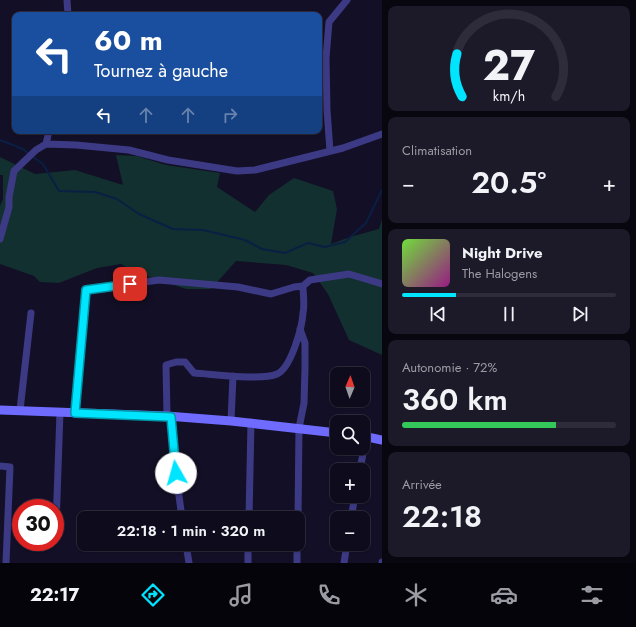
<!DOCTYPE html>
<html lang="fr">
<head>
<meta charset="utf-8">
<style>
	:root { --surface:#0e0b1c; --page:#1c1929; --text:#f1f3f6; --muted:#9b9ba3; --line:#2e2b3b; --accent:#00e5ff }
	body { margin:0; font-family:Jost,sans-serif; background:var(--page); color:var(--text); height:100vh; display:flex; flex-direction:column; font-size:15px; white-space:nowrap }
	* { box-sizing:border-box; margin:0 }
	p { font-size:13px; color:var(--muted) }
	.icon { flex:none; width:22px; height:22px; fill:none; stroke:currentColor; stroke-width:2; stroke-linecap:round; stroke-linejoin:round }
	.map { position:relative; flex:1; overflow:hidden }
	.side { display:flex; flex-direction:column; gap:6px; padding:6px; background:#08060f; width:254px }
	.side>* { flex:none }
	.top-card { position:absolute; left:12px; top:12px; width:310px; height:122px; border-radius:8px; box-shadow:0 1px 3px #0004,0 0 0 1px var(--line); background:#1a4fa0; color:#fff; overflow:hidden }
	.needle { width:26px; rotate:2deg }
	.buttons { position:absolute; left:330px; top:367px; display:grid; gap:8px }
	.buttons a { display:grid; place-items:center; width:40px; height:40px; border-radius:8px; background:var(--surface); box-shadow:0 1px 3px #0004,0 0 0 1px var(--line); font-size:20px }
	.speed { position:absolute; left:12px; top:499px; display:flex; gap:8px; font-size:20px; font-weight:700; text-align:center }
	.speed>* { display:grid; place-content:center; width:52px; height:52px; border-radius:50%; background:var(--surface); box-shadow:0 1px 3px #0004,0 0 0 1px var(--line); line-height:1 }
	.speed .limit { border:6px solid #d22; background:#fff; color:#111 }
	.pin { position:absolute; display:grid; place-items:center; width:34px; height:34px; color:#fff; margin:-17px; border-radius:8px; box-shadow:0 2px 6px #0006 }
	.me { position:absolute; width:44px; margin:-22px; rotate:353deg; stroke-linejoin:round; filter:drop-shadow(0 0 3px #0008) }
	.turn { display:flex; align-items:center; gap:14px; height:84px; padding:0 16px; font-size:18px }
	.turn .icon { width:52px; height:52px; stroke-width:2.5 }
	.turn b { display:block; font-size:28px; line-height:34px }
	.lanes { display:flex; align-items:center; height:38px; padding:0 16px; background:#0003; justify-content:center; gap:20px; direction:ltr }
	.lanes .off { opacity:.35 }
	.big { font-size:30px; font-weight:600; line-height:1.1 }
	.side .card { flex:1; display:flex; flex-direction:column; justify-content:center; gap:6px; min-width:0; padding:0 14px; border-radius:8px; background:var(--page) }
	.side .dial { align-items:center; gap:0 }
	.dial svg { height:104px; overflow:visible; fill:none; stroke:var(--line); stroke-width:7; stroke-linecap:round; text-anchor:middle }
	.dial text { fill:var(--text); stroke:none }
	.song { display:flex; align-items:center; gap:12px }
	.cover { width:48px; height:48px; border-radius:6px; background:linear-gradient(135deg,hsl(100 70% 55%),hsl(310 70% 35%)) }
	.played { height:4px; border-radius:2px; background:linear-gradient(90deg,var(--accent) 25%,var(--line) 25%) }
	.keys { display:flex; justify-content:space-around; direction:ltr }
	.heat { display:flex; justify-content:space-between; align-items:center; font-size:22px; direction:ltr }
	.charge { height:6px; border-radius:3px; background:linear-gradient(90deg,#34c759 72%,var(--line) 0) }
	.trip { position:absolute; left:77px; top:511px; width:228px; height:40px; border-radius:8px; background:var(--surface); box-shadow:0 1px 3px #0004,0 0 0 1px var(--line); font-weight:600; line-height:40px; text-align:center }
	.menu { display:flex; height:64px; justify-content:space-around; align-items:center; background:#06040b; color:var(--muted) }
	.menu .icon { width:28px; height:28px }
	.menu .current { color:var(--accent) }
	.menu b { font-size:18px; color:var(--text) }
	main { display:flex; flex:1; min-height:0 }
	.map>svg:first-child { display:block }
</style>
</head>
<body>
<main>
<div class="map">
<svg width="382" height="563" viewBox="0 0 382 563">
	<rect width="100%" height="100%" fill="#130f26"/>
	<path fill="#12302f" d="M 116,155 L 137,156 L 166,165 L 220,173 L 217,187 L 255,212 L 269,195 L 294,178 L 333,191 L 337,209 L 331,244 L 350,237 L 379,229 L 382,219 L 382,355 L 349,340 L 328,294 L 313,273 L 286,265 L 236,261 L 211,289 L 186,289 L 134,272 L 121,264 L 97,268 L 59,283 L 40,282 L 34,276 L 0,264 L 0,206 L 3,199 L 3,175 L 0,175 L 0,157 L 35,174 L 75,170 L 123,185 Z"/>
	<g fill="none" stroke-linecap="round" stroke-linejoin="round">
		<path stroke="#0a1f44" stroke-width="2" d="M 0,140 L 23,149 L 29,154
			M 33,157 L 43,164 L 59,191 L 95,192 L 117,199 L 139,214 L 173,229 L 203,230 L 245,240 L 262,249 L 285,253 L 308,243 L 325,247 L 345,242 L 366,223 L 382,190"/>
		<path stroke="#3d3a85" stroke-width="7" d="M 67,0 L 68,15
			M 46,144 L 49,131
			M 330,151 L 327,110 L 326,58 L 329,22 L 347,0
			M 0,239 L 9,207 L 9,197 L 14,171 L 36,150 L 46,144 L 76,145 L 129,150 L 168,160 L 237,171 L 255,170 L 343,148 L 382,134
			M 20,410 L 31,313
			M 75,413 L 86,290 L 159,280 L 238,287 L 271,294 L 294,287 L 303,286 L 310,280 L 349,274 L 382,284
			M 167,416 L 166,365 L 176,362 L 185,362 L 194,373 C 213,374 261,381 277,374 C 291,368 302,328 303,313 C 305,304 303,295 303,286
			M 171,417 L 174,459 L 182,518
			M 231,421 L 233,376
			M 0,466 L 10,467 L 6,563
			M 360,470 L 366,437
			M 249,518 L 251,422
			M 298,518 L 299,428 L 304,403 L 305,368 L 305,343 L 300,329
			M 351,518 L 355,496
			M 56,526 L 60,412
			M 186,544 L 189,563
			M 248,563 L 248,544
			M 297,563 L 297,544
			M 344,563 L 347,544
			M 382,563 L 382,562"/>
		<path stroke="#6f6bff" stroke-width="9" d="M 0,410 L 167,416 L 231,421 L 337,433
			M 363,436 L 382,440"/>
	</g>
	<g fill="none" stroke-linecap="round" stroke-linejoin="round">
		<defs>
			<path id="route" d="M 130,284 L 86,290 L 75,413 L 171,417 L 176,473"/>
		</defs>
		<use href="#route" stroke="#0095a6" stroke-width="10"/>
		<use href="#route" stroke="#00e5ff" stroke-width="7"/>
	</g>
</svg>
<div class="buttons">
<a><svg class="needle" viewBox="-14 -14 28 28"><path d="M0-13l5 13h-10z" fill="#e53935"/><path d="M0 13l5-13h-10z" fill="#9b9ba3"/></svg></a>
<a><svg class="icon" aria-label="search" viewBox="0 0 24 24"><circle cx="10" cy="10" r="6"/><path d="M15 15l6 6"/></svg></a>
<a>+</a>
<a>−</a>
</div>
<div class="speed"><div class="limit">30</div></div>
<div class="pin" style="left:130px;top:284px;background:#d93025"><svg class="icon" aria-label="arrive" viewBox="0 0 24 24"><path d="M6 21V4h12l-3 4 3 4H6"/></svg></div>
<svg class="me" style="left:176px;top:473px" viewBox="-20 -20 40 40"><circle r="19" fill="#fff"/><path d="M0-13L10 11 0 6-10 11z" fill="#00e5ff"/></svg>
<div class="trip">22:18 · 1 min · 320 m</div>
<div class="top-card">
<div class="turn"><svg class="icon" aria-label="left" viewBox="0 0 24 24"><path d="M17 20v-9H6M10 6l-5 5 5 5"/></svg><div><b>60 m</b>Tournez à gauche</div></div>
<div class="lanes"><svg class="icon" aria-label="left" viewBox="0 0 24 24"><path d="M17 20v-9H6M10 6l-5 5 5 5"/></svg><svg class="icon off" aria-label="ahead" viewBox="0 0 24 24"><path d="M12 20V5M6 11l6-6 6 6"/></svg><svg class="icon off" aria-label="ahead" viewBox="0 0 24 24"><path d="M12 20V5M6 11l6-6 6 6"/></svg><svg class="icon off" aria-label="right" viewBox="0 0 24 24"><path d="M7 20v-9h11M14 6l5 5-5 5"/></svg></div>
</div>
</div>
<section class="side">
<div class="card dial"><svg viewBox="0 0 100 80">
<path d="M14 69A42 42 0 1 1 86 69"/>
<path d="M14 69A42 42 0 0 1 10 36" stroke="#00e5ff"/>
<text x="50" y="56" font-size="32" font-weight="700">27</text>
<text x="50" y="72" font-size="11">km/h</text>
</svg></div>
<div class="card"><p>Climatisation</p>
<div class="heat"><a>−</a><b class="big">20.5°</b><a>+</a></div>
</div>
<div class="card">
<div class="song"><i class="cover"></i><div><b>Night Drive</b><p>The Halogens</p></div></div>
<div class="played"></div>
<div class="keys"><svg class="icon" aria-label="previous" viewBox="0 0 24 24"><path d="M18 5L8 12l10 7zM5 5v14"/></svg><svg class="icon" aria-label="pause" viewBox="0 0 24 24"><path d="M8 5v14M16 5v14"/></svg><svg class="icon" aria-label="next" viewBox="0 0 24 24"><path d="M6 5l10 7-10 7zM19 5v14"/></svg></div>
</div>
<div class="card"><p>Autonomie · 72%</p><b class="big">360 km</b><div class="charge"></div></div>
<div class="card"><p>Arrivée</p><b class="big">22:18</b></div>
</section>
</main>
<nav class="menu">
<b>22:17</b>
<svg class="icon current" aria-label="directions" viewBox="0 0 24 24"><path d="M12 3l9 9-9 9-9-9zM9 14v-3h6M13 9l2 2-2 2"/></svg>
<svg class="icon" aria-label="music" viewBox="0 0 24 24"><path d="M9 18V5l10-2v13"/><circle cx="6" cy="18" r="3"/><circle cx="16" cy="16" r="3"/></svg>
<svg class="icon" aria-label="phone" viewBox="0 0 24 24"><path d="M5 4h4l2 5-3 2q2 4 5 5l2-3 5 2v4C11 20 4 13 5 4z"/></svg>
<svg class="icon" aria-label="climate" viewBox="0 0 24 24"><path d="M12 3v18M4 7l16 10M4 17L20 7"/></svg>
<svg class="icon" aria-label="car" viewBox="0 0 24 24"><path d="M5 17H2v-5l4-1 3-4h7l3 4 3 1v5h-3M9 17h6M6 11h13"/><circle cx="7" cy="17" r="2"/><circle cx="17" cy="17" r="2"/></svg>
<svg class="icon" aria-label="filters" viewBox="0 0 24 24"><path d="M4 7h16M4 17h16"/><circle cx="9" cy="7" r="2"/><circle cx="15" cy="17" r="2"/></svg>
</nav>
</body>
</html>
